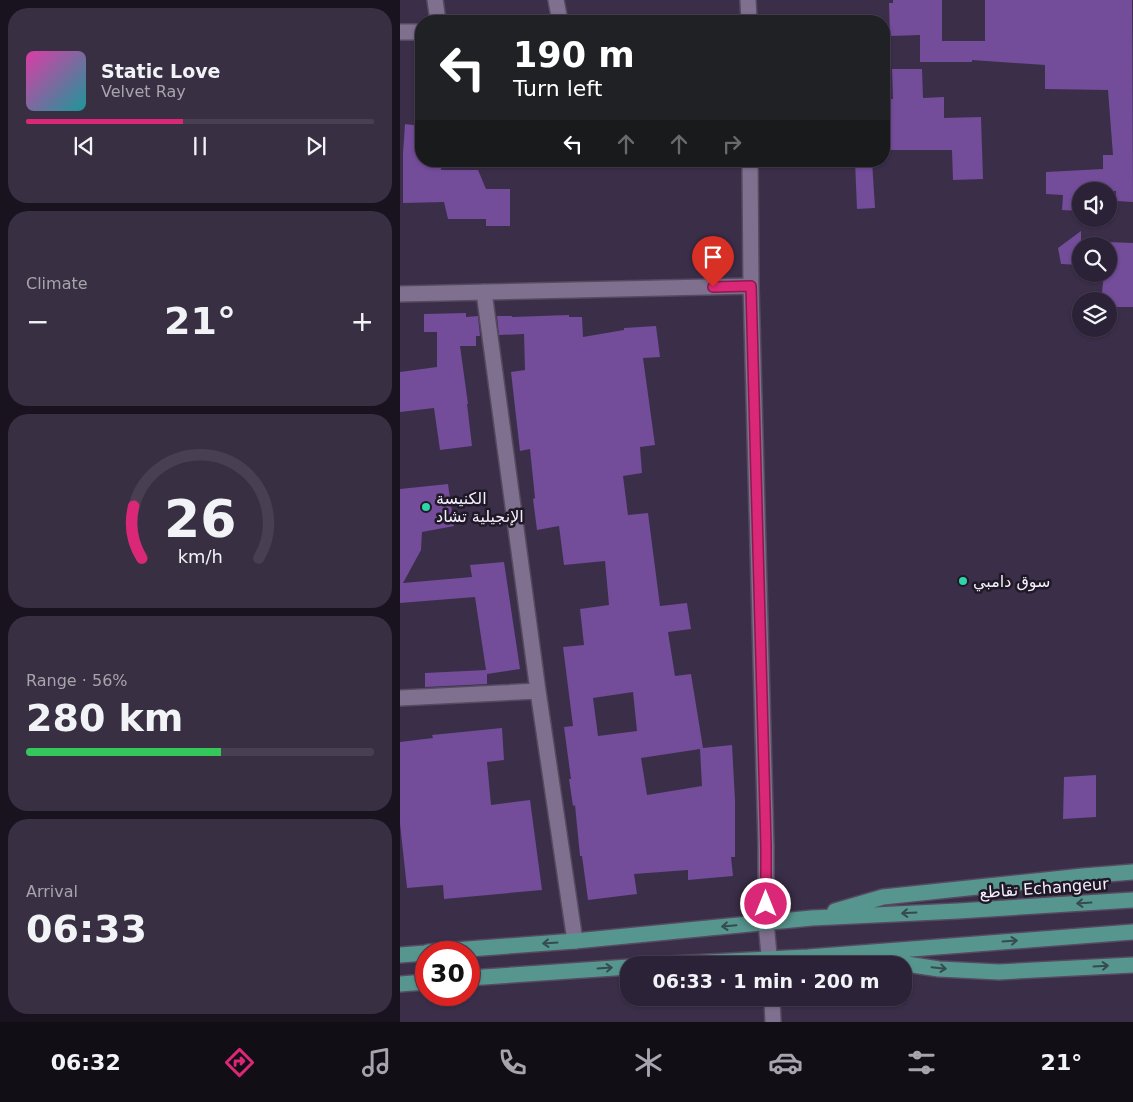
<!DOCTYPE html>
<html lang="en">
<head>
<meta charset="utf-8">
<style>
	:root { --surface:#2c2237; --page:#382f42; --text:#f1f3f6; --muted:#a6a4ad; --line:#483f52; --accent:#db2777 }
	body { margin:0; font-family:"DejaVu Sans",Cairo,sans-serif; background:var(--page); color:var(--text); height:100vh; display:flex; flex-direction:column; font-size:19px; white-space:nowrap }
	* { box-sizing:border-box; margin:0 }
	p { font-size:16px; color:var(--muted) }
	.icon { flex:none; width:28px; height:28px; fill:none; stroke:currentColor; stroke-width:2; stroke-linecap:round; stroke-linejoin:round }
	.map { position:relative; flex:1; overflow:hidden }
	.details { display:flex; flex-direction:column; gap:8px; padding:8px; background:#18131e; width:400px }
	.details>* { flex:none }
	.banner { position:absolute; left:15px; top:15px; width:475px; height:152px; border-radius:20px; box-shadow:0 1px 4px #0004,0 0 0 1px var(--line); background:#202124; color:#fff; overflow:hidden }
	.controls { position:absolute; left:672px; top:182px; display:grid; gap:10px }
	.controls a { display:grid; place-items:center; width:45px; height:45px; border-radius:50%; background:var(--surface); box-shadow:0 1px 4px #0004,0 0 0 1px var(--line); font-size:25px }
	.speed { position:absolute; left:15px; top:941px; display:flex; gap:10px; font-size:25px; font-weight:700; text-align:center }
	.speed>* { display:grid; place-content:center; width:65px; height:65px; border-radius:50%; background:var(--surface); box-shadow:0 1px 4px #0004,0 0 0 1px var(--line); line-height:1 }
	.speed .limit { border:8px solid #d22; background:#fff; color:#111 }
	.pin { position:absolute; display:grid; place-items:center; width:42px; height:42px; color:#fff; margin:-51px -21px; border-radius:50% 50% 50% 0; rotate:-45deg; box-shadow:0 0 5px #0007 }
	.pin .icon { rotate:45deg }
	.me { position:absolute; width:55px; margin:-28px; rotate:0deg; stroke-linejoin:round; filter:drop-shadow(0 0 4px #0008) }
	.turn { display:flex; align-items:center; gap:18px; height:105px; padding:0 15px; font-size:22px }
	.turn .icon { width:65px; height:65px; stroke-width:2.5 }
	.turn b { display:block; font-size:35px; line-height:42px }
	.lanes { display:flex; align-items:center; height:48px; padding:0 15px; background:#0003; justify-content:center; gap:25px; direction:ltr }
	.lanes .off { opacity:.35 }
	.big { font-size:38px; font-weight:700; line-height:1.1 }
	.details .tile { flex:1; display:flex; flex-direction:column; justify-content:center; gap:8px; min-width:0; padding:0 18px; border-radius:20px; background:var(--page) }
	.details .dial { align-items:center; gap:0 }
	.dial svg { height:130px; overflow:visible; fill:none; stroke:var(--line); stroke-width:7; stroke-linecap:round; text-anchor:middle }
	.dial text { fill:var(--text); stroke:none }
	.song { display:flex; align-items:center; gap:15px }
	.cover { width:60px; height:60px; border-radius:8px; background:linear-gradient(135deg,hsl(320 70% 55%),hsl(180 70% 35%)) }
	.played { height:5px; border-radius:2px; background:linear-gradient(90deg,var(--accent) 45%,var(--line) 45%) }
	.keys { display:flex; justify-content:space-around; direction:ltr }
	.heat { display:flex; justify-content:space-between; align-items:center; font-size:28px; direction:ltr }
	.charge { height:8px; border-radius:4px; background:linear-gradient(90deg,#34c759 56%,var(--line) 0) }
	.trip { position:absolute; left:220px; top:956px; width:292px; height:50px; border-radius:20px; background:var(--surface); box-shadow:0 1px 4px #0004,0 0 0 1px var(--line); font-weight:700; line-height:50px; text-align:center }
	.tabs { display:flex; height:80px; justify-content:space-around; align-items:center; background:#120e16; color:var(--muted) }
	.tabs .icon { width:35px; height:35px }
	.tabs .on { color:var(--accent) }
	.tabs b { font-size:22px; color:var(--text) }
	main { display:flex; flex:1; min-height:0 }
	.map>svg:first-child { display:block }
</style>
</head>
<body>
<main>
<section class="details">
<div class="tile">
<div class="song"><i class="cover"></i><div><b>Static Love</b><p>Velvet Ray</p></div></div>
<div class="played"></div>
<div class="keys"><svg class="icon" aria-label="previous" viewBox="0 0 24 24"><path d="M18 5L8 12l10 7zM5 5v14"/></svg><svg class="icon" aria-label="pause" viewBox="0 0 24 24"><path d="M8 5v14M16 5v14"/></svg><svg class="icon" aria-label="next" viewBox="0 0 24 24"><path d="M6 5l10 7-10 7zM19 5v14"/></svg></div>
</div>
<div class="tile"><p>Climate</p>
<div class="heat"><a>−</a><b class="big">21°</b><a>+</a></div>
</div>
<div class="tile dial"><svg viewBox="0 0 100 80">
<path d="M14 69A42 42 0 1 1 86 69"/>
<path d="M14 69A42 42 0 0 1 9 37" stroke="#db2777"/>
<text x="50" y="56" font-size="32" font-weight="700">26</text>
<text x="50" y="72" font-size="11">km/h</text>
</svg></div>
<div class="tile"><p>Range · 56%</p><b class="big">280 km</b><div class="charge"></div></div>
<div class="tile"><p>Arrival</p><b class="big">06:33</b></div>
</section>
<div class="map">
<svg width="733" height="1022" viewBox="0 0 733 1022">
	<rect width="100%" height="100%" fill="#3b2e49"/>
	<path fill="#734c9a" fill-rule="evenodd" d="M 493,0 L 542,0 L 542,41 L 585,41 L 585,0 L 732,0 L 733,202 L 716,201 L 716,191 L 681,191 L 681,211 L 662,210 L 663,195 L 646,194 L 646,172 L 703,169 L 703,155 L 713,155 L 708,90 L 645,89 L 645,65 L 572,60 L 572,62 L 520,62 L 520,35 L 490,36 L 489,3 L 493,3 Z
		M 492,69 L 522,69 L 523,98 L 544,97 L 544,118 L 581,117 L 583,179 L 553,180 L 552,150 L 484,150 L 484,99 L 493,99 Z
		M 5,124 L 21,126 L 21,161 L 42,161 L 41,170 L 78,170 L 86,189 L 110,189 L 110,226 L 86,226 L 86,219 L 48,219 L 44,202 L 3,203 L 3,153 Z
		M 455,161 L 472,161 L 475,208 L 457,209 Z
		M 681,231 L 681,241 L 733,243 L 733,307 L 713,307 L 709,305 L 709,301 L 701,301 L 704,274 L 709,274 L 709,246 L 681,246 L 681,265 L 661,264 L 658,248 Z
		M 66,313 L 66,317 L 78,316 L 80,336 L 76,336 L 76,346 L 60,346 L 68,404 L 67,404 L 72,446 L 40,450 L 34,408 L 0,412 L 0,372 L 37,367 L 37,332 L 24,332 L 24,314 Z
		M 169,315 L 169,317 L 182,317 L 183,337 L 224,330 L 224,328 L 256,326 L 260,357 L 243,358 L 255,445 L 240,447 L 242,473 L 223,476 L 228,515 L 248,513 L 260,606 L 287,603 L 291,629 L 268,632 L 275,676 L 291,674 L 303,748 L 332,745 L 335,800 L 335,857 L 331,857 L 333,876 L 288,880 L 288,870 L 234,874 L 237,894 L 188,900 L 182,856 L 180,856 L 175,805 L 173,806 L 169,779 L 171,779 L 164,727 L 173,726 L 163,647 L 184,645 L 180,609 L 209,605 L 205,561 L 164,565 L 159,526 L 137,530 L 133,499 L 135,498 L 130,449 L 120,451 L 111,372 L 125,370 L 124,334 L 99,335 L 97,316 L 112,316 L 112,317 ZM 233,692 L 237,731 L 198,736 L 193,698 ZM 300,749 L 302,786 L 247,795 L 241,758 Z
		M 48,484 L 54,526 L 22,532 L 21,550 L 3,583 L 72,577 L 70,565 L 104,562 L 120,669 L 87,674 L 87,684 L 25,687 L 25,673 L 86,670 L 75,597 L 0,603 L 0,489 Z
		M 102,728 L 104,760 L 87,762 L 91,805 L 130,800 L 142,890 L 44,899 L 43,885 L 7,888 L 0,824 L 0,742 L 33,738 L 32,735 Z
		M 696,775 L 696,817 L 663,819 L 664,777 Z"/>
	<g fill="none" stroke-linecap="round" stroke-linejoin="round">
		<defs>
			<path id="minor" d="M 35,0 L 38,21
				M 156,0 L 160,21
				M 348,0 L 349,21
				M 0,32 L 21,32
				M 350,161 L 351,286 L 366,846 L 366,923 L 370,965
				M 84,292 L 138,691 L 175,941
				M 0,294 L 351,286
				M 0,698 L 138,691
				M 372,998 L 373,1022"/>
			<path id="primary" d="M 435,911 L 483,897 L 683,876 L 733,872
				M 28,952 L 175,941 L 412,918 L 558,911 L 733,900
				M 0,955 L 26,953
				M 467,958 L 539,969 L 599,972 L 733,965
				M 250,965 L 408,957 L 733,932
				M 69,978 L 229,967
				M 0,984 L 26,982"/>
		</defs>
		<use href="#minor" stroke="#554a60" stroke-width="18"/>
		<use href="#primary" stroke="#554a60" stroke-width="18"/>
		<use href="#minor" stroke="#7e708e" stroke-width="15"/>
		<use href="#primary" stroke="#57968f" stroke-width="15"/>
	</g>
	<defs><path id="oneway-shaft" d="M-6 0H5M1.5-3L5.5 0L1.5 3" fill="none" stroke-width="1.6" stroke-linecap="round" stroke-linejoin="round" transform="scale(1.25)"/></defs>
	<g stroke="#354b4f">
		<use href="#oneway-shaft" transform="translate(684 903) rotate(176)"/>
		<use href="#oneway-shaft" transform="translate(509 913) rotate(177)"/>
		<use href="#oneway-shaft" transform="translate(329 926) rotate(175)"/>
		<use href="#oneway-shaft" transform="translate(610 941) rotate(-4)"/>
		<use href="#oneway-shaft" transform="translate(150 943) rotate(176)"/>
		<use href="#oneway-shaft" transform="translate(701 966) rotate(-3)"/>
		<use href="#oneway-shaft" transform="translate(205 968) rotate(-4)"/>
		<use href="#oneway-shaft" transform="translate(539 968) rotate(6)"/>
	</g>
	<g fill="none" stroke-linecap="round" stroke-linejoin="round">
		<defs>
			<path id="route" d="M 313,287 L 351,286 L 366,846 L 366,904"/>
		</defs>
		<use href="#route" stroke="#8e194d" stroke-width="12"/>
		<use href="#route" stroke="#db2777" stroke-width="9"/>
	</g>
	<g fill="#2dd5ab" stroke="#1f1925" stroke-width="2">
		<circle cx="26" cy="507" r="5"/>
		<circle cx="563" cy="581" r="5"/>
	</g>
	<g text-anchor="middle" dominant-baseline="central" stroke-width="5" stroke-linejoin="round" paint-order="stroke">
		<g font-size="16" fill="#f5edff" stroke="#1f1925" text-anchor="start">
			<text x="36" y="498">الكنيسة<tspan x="36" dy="18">الإنجيلية تشاد</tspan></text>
			<text x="573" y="581">سوق دامبي</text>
		</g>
		<g font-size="16" fill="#f5edff" stroke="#1f1925">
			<text transform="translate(644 888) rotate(-4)">تقاطع Echangeur</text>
		</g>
	</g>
</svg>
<div class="controls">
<a><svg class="icon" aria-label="sound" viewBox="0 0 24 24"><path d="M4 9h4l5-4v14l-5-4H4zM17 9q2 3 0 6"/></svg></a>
<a><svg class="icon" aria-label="search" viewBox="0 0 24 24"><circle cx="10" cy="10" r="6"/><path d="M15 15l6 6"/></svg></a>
<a><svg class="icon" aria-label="layers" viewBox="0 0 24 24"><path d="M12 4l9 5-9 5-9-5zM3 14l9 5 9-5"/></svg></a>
</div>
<div class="speed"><div class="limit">30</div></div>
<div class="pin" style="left:313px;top:287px;background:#d93025"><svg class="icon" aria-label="arrive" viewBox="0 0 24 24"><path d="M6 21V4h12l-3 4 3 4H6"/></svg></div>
<svg class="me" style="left:366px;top:904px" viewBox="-20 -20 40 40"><circle r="17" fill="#db2777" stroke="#fff" stroke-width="3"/><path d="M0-11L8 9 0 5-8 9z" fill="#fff"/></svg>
<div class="trip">06:33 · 1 min · 200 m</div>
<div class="banner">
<div class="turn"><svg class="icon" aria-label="left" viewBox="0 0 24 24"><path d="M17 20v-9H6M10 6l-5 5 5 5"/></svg><div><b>190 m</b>Turn left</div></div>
<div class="lanes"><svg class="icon" aria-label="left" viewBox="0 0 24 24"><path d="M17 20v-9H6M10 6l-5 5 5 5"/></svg><svg class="icon off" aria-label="ahead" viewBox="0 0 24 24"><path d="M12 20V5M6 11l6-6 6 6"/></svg><svg class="icon off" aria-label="ahead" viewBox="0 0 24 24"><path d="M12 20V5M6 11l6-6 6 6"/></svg><svg class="icon off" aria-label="right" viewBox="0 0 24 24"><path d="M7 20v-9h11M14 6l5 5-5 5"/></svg></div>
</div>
</div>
</main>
<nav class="tabs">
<b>06:32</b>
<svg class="icon on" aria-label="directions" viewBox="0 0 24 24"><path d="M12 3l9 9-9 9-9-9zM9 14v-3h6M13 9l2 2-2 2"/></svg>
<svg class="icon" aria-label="music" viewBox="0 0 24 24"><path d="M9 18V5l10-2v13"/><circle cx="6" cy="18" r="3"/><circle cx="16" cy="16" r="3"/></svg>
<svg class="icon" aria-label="phone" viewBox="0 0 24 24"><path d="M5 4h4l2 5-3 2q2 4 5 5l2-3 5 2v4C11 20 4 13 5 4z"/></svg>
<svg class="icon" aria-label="climate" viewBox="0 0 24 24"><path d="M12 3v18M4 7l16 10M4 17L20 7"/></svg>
<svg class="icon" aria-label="car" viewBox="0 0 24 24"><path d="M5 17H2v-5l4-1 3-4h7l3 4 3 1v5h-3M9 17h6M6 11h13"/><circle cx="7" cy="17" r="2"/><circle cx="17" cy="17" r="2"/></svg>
<svg class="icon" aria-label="filters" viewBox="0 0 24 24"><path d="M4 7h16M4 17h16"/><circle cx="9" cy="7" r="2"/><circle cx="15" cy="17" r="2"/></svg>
<b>21°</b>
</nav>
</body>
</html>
